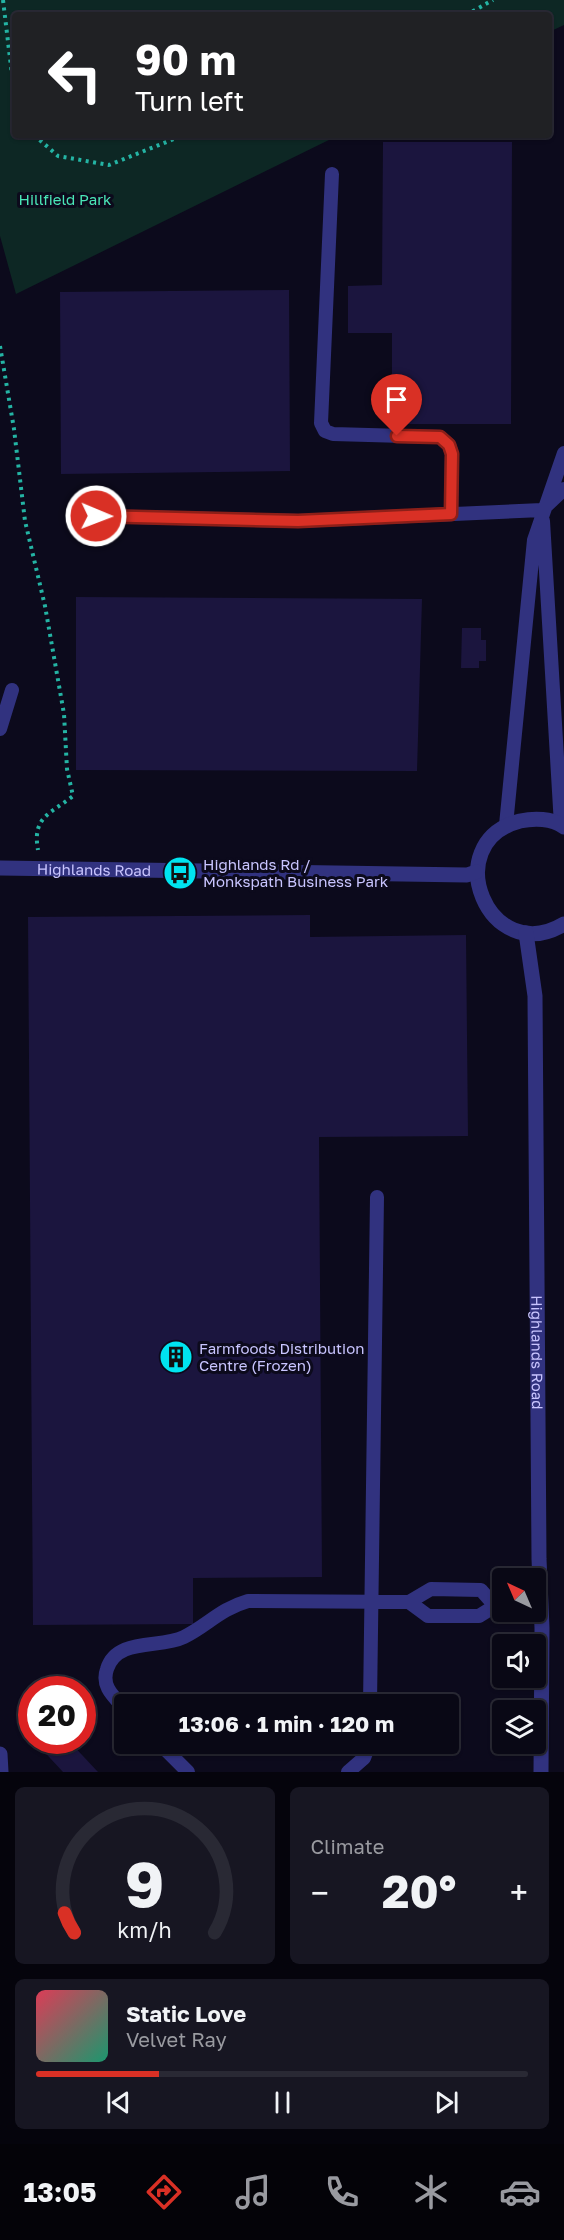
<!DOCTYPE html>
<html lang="en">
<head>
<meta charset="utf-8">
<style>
	:root { --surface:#090815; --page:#171622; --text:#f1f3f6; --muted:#999aa0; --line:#292934; --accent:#d93025 }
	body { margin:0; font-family:"Golos Text",sans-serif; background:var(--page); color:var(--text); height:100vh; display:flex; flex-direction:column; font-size:22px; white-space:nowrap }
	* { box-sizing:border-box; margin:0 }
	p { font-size:20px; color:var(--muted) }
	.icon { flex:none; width:33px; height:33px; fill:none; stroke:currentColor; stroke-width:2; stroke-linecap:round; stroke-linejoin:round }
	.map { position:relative; height:1772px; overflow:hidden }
	.details { display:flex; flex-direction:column; gap:15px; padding:15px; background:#05040c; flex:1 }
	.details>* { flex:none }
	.hud { position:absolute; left:12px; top:12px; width:540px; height:126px; border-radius:6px; box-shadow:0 2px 4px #0004,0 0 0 2px var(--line); background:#202124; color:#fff; overflow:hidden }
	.needle { width:39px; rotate:316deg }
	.buttons { position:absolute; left:492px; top:1568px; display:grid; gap:12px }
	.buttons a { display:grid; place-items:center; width:54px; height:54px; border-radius:6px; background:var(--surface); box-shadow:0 2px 4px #0004,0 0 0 2px var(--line); font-size:30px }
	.speed { position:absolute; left:18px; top:1676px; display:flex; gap:12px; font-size:30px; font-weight:700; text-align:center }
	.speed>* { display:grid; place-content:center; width:78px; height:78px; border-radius:50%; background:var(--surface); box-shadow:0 2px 4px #0004,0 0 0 2px var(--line); line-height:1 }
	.speed .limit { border:9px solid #d22; background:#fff; color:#111 }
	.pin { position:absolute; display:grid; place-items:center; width:51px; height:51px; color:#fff; margin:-62px -26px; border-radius:50% 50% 50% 0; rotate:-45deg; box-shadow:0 0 6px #0007 }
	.pin .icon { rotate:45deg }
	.me { position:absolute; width:66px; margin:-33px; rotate:91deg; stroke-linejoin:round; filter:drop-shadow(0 0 4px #0008) }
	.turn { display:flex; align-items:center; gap:21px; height:126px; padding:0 24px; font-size:27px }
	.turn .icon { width:78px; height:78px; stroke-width:2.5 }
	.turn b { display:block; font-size:42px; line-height:51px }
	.big { font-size:45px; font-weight:700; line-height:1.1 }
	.details .widget { flex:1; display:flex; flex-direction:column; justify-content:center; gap:9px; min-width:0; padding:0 21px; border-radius:9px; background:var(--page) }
	.details .dial { align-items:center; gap:0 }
	.dial svg { height:156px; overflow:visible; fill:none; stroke:var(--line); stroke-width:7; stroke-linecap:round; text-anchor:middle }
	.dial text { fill:var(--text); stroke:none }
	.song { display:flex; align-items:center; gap:18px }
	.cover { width:72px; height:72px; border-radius:9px; background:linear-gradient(135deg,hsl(350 70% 55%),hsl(160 70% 35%)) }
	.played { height:6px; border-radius:3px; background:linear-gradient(90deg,var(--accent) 25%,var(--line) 25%) }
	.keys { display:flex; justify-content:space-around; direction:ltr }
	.heat { display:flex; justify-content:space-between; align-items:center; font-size:33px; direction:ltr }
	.details .tiles { flex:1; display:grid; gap:15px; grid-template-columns:1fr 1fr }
	.widget:last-child { grid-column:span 2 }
	.trip { position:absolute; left:114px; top:1694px; width:345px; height:60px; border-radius:6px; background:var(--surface); box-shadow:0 2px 4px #0004,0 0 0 2px var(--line); font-weight:700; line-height:60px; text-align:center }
	.tabs { display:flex; height:96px; justify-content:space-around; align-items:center; background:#040308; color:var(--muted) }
	.tabs .icon { width:42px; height:42px }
	.tabs .current { color:var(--accent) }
	.tabs b { font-size:27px; color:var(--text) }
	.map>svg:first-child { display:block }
</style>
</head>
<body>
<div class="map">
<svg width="564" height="1772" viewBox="0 0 564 1772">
	<rect width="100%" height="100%" fill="#0c0a1c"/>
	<path fill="#0d2724" d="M 0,0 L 564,0 L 564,25 L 549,32 L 549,15 L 15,15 L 15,135 L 339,135 L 16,294 L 0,236 Z"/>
	<path fill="#1b153e" d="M 383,142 L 512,142 L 511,424 L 392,424 L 392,333 L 348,333 L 348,286 L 382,285 Z
		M 289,290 L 290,471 L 61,474 L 60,292 Z
		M 76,597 L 422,599 L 417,771 L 76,770 Z
		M 462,628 L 481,628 L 481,640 L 486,640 L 486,661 L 479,661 L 479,668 L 461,668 Z
		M 310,915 L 310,937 L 466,935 L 468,1136 L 319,1137 L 322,1577 L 193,1578 L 193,1624 L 33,1625 L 28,917 Z
		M 41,1740 L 68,1740 L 98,1772 L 63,1772 L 37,1744 Z"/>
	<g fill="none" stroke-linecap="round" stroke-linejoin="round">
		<path stroke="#24b4a4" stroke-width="4" stroke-dasharray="3 4.5" stroke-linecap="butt" d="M 3,0 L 15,100
			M 466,15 L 493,0
			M 34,135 L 58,156 L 109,165 L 184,135
			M 0,346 L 14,429 L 25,521 L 45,606 L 64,714 L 67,769 L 73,796 C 50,814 32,817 38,850"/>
		<path stroke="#31327f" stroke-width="14" d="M 332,174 L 321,423 L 325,431 L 333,434 L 440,437 L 449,445 L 452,454 L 451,514
			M 96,516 L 299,521 L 542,510 L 564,489
			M 543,521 L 561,825
			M 0,729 L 12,690
			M 506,825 L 534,540 L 564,453
			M 409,1602 L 428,1616 L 479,1616 L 495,1606 L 502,1606
			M 370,1704 L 377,1197
			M 124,1708 C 113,1696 101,1686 107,1669 C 117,1637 160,1649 184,1637 C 208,1625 220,1609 248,1601 L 409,1602 L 431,1589 L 481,1590 L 495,1606
			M 159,1743 L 188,1772
			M 348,1772 L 364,1758 L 370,1743"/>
		<path stroke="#31327f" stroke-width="15" d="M 0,1754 L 1,1772"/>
		<g stroke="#31327f" stroke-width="15">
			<path d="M 564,827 C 552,818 534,818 520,821 C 437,843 489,969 564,924"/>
			<path id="s1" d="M 0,868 L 467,875 L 476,872"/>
			<path id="s2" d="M 526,933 L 535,996 L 539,1559 L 542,1628 L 541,1772"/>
		</g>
	</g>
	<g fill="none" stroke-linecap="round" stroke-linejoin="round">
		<defs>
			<path id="route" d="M 96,516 L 298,521 L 451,514 L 452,454 L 449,445 L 440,437 L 397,436"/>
		</defs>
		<use href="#route" stroke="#8d1f18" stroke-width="15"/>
		<use href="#route" stroke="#d93025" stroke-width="10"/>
	</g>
	<defs>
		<symbol id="bus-disc" viewBox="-11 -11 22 22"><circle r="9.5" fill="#00e4f0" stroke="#0c0a1c"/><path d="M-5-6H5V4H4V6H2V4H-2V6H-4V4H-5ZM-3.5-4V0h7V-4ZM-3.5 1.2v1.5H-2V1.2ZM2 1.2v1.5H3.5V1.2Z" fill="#111"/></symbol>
		<symbol id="building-disc" viewBox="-11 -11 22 22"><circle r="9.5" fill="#00e4f0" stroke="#0c0a1c"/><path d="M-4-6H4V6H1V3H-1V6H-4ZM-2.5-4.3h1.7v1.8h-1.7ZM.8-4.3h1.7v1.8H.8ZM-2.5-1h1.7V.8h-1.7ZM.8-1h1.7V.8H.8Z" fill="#111"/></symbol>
	</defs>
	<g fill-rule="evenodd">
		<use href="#bus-disc" x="161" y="854" width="38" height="38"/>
		<use href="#building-disc" x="157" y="1338" width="38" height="38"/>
	</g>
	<g text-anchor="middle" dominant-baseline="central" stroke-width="6" stroke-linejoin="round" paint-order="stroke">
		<g font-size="15" fill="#4ae6b7" stroke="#0c0a1c">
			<text x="65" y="199">Hillfield Park</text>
		</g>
		<g font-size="15" fill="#c9c5ff" stroke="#0c0a1c" text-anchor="start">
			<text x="203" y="864">Highlands Rd /<tspan x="203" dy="17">Monkspath Business Park</tspan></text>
			<text x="199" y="1348">Farmfoods Distribution<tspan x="199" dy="17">Centre (Frozen)</tspan></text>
		</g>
		<g font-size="15" fill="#c9c5ff" stroke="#0c0a1c">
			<text stroke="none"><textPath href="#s1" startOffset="94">Highlands Road</textPath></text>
			<text stroke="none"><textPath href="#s2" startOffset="420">Highlands Road</textPath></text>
		</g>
	</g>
</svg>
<div class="buttons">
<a><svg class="needle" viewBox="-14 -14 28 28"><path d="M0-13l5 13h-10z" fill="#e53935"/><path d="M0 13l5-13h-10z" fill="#999aa0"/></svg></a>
<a><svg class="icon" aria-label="sound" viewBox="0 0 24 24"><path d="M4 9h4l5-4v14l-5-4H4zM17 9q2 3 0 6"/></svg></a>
<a><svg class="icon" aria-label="layers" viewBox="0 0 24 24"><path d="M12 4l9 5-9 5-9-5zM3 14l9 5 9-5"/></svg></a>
</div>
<div class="speed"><div class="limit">20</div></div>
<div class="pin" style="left:397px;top:436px;background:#d93025"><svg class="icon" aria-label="arrive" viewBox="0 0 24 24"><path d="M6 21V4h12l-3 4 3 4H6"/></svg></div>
<svg class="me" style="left:96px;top:516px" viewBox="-20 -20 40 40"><circle r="17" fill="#d93025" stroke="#fff" stroke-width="3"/><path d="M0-11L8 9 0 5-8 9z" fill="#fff"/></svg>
<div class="trip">13:06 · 1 min · 120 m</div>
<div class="hud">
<div class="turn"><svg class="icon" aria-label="left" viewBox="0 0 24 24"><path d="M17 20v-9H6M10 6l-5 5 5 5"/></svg><div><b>90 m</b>Turn left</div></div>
</div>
</div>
<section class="details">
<div class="tiles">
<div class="widget dial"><svg viewBox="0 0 100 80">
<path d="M14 69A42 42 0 1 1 86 69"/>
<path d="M14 69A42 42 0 0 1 9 59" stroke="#d93025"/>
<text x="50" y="56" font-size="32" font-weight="700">9</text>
<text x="50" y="72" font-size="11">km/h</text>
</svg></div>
<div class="widget"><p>Climate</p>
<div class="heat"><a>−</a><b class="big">20°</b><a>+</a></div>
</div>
<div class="widget">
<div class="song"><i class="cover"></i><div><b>Static Love</b><p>Velvet Ray</p></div></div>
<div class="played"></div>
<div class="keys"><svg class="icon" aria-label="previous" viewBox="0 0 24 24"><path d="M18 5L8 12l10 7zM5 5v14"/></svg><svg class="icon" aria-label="pause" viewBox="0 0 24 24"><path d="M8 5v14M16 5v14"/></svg><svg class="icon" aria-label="next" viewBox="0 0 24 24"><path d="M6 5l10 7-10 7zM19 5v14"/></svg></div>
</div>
</div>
</section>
<nav class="tabs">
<b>13:05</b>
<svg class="icon current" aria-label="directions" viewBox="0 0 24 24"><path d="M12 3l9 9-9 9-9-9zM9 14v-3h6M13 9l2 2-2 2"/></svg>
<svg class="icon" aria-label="music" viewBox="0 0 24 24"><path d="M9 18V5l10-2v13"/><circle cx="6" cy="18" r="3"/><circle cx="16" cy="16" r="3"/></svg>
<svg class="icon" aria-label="phone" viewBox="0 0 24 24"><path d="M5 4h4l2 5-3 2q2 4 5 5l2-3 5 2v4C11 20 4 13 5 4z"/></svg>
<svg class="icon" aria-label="climate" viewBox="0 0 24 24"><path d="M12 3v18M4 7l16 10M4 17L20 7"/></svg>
<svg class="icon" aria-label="car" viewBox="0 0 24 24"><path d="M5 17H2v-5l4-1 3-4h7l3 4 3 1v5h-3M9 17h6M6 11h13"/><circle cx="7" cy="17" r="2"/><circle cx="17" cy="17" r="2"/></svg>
</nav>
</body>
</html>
